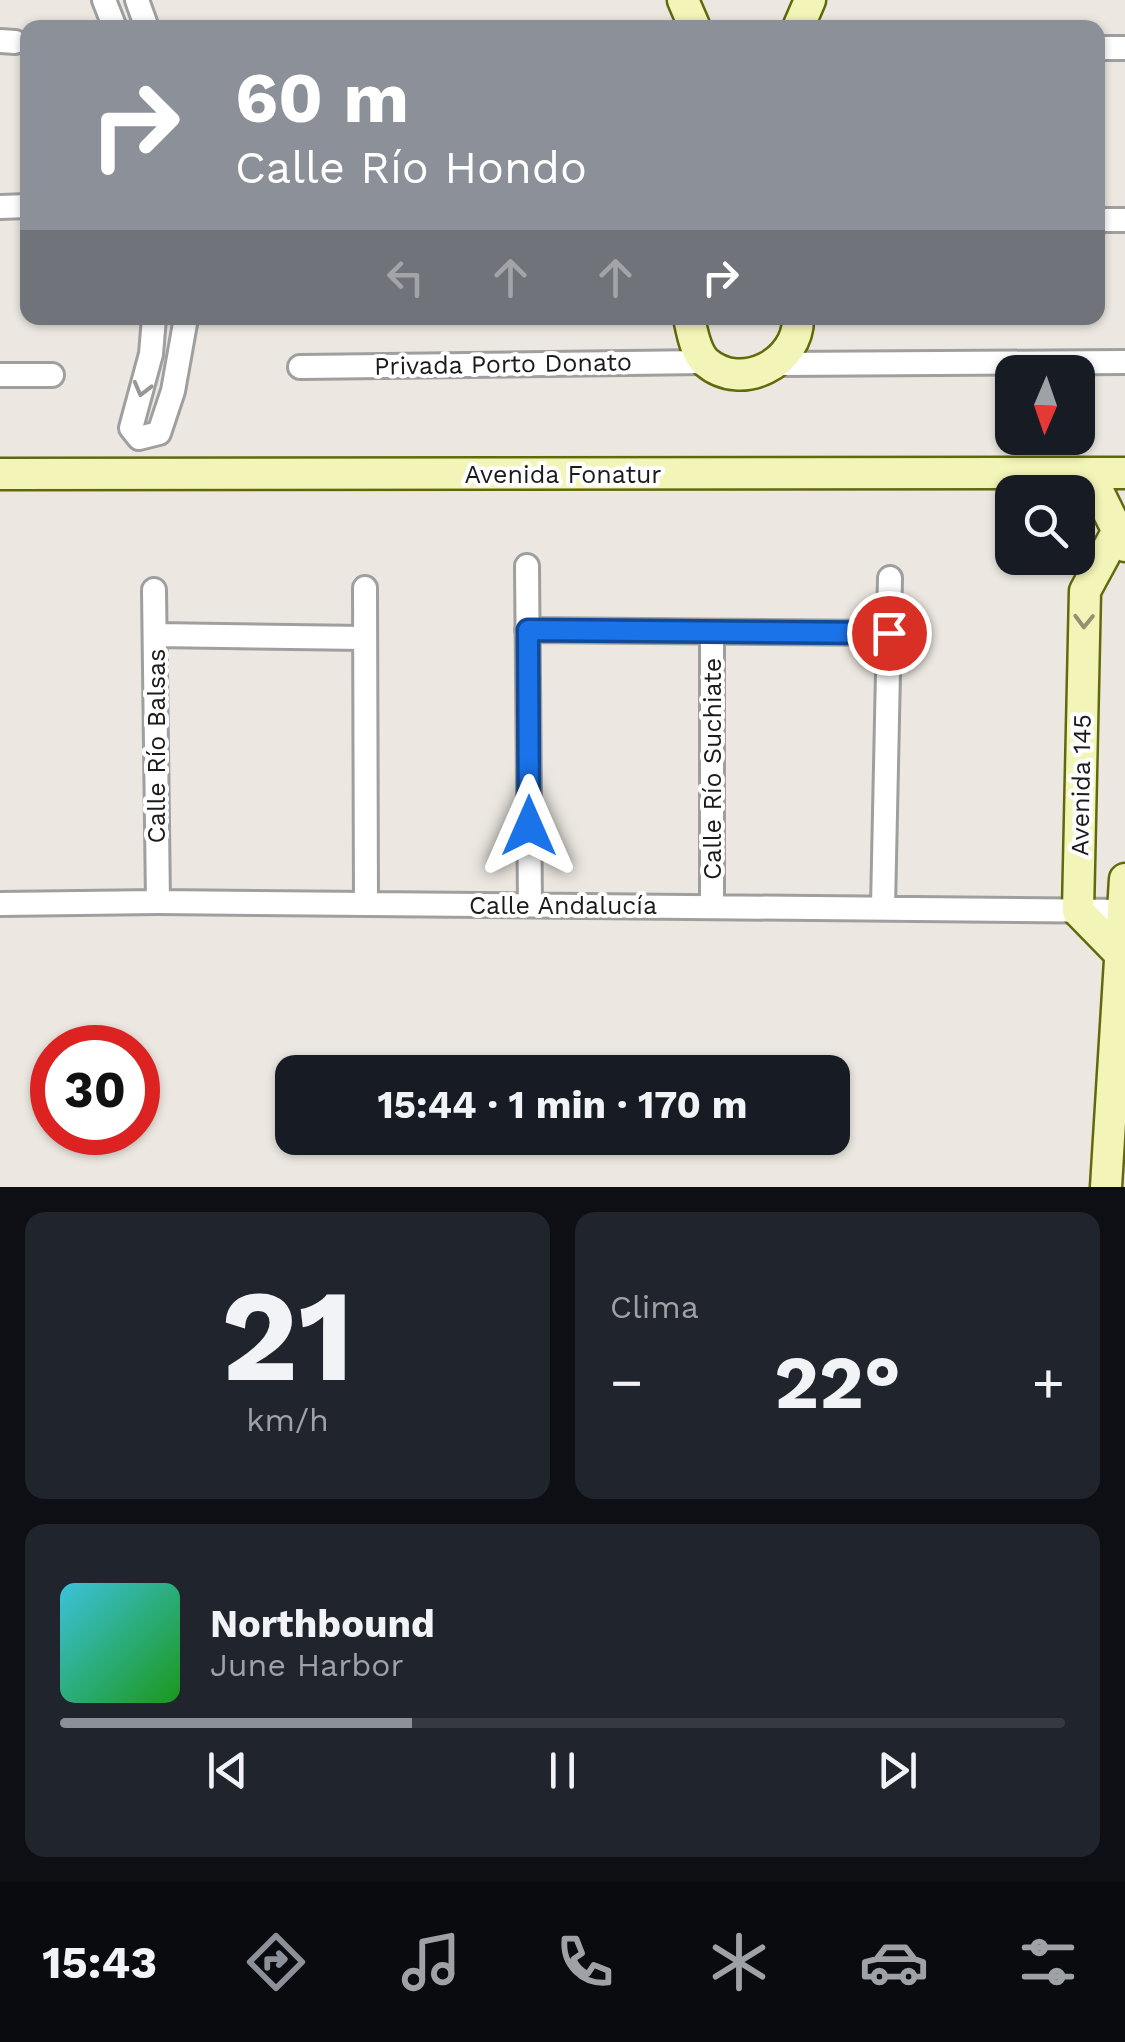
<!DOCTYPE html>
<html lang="es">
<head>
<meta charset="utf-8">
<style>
	:root { --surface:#171b24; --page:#20242c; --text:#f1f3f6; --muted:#9ea1a6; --line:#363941; --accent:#8c9099 }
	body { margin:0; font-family:"Work Sans",sans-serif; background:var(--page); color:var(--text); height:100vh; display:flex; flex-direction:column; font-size:38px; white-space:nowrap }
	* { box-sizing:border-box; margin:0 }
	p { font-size:32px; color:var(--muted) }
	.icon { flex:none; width:55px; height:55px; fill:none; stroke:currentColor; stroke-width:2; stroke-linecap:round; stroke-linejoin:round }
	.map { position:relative; height:1187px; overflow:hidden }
	.side { display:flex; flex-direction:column; gap:25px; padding:25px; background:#0d0f14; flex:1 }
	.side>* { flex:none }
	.hud { position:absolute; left:20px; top:20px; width:1085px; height:305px; border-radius:20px; box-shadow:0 2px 8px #0004; background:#8c9099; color:#fff; overflow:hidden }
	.needle { width:65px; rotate:182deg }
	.tools { position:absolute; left:995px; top:355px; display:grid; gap:20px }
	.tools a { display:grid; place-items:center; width:100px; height:100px; border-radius:20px; background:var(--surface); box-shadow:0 2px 8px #0004; font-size:50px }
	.speed { position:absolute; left:30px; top:1025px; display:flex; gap:20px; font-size:50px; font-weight:700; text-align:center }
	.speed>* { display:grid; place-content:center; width:130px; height:130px; border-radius:50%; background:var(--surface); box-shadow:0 2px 8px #0004; line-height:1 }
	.speed .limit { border:15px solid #d22; background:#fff; color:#111 }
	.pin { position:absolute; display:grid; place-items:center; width:85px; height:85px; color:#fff; margin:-42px; border:5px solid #fff; border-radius:50%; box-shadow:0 2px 10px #0007 }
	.me { position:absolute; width:110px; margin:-55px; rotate:0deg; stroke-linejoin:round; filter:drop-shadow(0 0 8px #0008) }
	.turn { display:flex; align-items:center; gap:35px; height:210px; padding:0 50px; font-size:45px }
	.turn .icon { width:130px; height:130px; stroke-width:2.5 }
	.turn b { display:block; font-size:70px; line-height:85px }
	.lanes { display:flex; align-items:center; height:95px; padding:0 50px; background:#0003; justify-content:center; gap:50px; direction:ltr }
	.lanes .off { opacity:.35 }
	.big { font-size:75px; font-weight:700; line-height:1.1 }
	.side .tile { flex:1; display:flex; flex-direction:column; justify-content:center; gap:15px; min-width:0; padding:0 35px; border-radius:20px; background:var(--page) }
	.side .dial { align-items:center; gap:0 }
	.dial b { font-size:130px; line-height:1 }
	.song { display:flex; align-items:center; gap:30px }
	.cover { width:120px; height:120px; border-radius:15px; background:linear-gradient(135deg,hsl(190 70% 55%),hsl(120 70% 35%)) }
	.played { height:10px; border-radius:5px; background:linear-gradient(90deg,var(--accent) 35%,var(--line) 35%) }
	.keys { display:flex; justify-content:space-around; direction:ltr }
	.heat { display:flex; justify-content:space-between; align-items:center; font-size:55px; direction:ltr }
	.side .tiles { flex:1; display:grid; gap:25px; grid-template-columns:1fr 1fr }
	.tile:last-child { grid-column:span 2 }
	.trip { position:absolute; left:275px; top:1055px; width:575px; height:100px; border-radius:20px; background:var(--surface); box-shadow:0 2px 8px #0004; font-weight:700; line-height:100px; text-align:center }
	.dock { display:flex; height:160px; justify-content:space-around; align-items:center; background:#090b0e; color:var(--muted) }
	.dock .icon { width:70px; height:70px }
	.dock .selected { color:var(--accent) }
	.dock b { font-size:45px; color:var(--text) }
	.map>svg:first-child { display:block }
</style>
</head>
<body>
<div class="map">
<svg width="1125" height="1187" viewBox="0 0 1125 1187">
	<rect width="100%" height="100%" fill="#ece8e1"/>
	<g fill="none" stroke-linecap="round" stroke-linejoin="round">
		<defs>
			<path id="street" d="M 104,0 L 115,28
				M 137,0 L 147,28
				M 0,41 L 15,42
				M 1098,48 L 1125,48
				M 0,207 L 28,206
				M 1098,220 L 1125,220
				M 154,318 L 151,354 L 131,428 L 139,438 L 159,433 L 173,391 L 186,318
				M 779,364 L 1125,362
				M 300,367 L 705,362
				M 0,375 L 52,375
				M 527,566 L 530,905
				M 365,588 L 366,903
				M 154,590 L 158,902
				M 527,630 L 889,633
				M 712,632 L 712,906
				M 156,635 L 364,638
				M 0,904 L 158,902 L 1125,911
				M 883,907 L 890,578"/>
			<path id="secondary" d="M 683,0 L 695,28
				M 798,28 L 810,0
				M 689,318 C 692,331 695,352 706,362 C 742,393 799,362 798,318
				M 1089,473 L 1125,546
				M 0,474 L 1125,473
				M 1117,532 L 1085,591 L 1078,911 L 1120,954
				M 1106,1187 L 1125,879"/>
		</defs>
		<use href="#street" stroke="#9f9f9f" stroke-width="28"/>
		<use href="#secondary" stroke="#62690b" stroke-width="35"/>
		<use href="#street" stroke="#fff" stroke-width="22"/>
		<use href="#secondary" stroke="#f3f4b7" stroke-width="30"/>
	</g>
	<defs><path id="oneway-chevron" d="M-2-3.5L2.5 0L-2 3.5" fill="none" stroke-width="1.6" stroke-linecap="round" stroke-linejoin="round" transform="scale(2.5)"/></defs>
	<use stroke="#989898" href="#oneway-chevron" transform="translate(142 389) rotate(105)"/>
	<use stroke="#929271" href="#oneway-chevron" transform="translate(1084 621) rotate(91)"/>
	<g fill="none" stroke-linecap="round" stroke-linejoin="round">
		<defs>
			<path id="route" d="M 529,826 L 528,630 L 889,633"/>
		</defs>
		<use href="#route" stroke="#114b97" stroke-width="25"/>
		<use href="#route" stroke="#1a73e8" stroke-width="18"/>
	</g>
	<g text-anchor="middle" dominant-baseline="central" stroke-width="8" stroke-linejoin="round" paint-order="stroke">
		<g font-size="25" fill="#1b1b1b" stroke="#fff">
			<text transform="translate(503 364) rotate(-1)">Privada Porto Donato</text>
			<text x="563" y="474">Avenida Fonatur</text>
			<text transform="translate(156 746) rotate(-90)">Calle Río Balsas</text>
			<text transform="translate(712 769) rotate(-90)">Calle Río Suchiate</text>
			<text transform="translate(1081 785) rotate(-89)">Avenida 145</text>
			<text x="563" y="905">Calle Andalucía</text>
		</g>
	</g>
</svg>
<div class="tools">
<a><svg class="needle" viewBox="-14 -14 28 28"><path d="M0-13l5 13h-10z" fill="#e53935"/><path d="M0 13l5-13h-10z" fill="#9ea1a6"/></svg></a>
<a><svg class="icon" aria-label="search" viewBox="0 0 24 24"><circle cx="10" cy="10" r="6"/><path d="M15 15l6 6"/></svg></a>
</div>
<div class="speed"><div class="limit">30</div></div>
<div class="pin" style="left:889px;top:633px;background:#d93025"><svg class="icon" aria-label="arrive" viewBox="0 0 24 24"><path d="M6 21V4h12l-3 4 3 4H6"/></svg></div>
<svg class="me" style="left:529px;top:826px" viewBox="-20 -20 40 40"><path d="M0-17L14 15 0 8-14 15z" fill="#1a73e8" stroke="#fff" stroke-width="4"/></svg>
<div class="trip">15:44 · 1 min · 170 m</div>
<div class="hud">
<div class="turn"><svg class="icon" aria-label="right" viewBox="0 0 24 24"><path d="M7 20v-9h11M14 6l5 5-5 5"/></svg><div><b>60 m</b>Calle Río Hondo</div></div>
<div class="lanes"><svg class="icon off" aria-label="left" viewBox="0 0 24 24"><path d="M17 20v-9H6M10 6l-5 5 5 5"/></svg><svg class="icon off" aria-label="ahead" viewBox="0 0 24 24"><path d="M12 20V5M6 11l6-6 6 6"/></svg><svg class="icon off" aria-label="ahead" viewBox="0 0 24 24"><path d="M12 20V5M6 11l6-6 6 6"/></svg><svg class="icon" aria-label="right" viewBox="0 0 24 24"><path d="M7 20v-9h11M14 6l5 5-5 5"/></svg></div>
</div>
</div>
<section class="side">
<div class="tiles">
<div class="tile dial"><b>21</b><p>km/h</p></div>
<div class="tile"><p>Clima</p>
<div class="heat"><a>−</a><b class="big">22°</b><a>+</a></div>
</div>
<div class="tile">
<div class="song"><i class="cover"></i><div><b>Northbound</b><p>June Harbor</p></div></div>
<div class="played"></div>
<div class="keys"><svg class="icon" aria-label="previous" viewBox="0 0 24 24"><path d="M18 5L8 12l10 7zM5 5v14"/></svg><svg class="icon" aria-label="pause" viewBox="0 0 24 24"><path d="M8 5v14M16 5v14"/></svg><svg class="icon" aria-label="next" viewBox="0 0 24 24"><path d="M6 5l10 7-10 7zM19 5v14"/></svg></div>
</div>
</div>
</section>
<nav class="dock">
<b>15:43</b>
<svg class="icon selected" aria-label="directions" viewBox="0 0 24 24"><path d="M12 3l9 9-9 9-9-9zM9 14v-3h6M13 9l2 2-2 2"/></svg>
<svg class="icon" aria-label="music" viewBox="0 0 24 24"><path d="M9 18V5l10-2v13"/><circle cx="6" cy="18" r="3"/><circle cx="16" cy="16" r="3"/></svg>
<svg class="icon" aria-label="phone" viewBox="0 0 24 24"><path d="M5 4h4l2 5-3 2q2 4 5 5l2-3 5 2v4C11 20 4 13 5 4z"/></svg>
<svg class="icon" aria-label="climate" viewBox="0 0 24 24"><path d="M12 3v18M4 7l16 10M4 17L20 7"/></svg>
<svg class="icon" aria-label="car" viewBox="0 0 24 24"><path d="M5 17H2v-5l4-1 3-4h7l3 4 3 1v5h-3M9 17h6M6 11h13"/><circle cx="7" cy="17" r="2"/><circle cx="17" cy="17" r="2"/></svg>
<svg class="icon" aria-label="filters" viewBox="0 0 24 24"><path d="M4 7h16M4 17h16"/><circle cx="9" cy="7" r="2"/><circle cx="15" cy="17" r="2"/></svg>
</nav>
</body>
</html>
